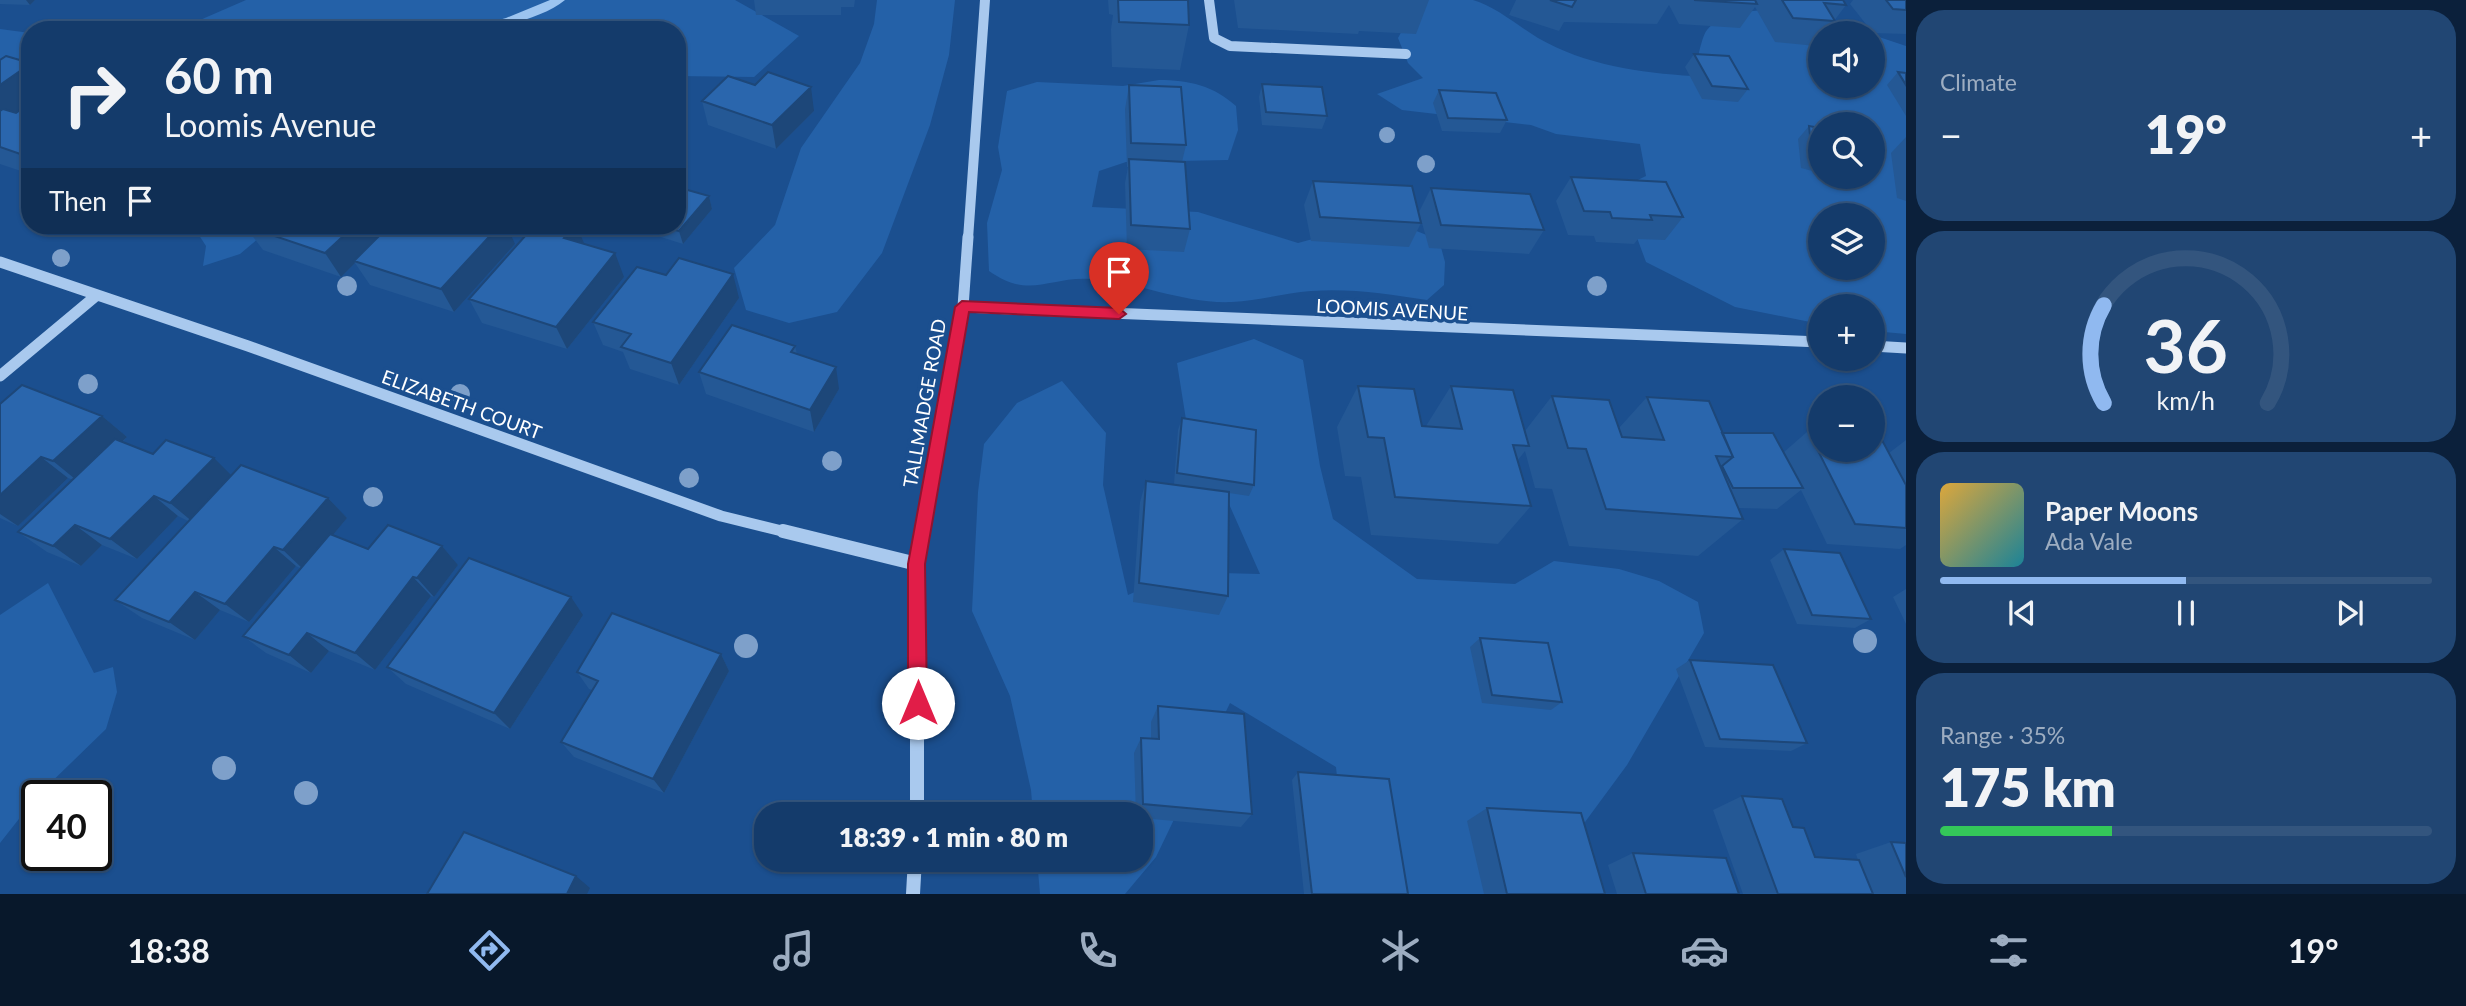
<!DOCTYPE html>
<html lang="en">
<head>
<meta charset="utf-8">
<style>
	:root { --surface:#143b6b; --page:#214673; --text:#f1f3f6; --muted:#9dadc1; --line:#33557e; --accent:#90b9f0 }
	body { margin:0; font-family:Lato,sans-serif; background:var(--page); color:var(--text); height:100vh; display:flex; flex-direction:column; font-size:26px; white-space:nowrap }
	* { box-sizing:border-box; margin:0 }
	p { font-size:23px; color:var(--muted) }
	.icon { flex:none; width:38px; height:38px; fill:none; stroke:currentColor; stroke-width:2; stroke-linecap:round; stroke-linejoin:round }
	.map { position:relative; flex:1; overflow:hidden }
	.drawer { display:flex; flex-direction:column; gap:10px; padding:10px; background:#0b203b; width:560px }
	.drawer>* { flex:none }
	.hud { position:absolute; left:21px; top:21px; width:665px; height:214px; border-radius:28px; box-shadow:0 2px 5px #0004,0 0 0 2px var(--line); background:#143b6b; color:var(--text); overflow:hidden }
	.tools { position:absolute; left:1808px; top:21px; display:grid; gap:14px }
	.tools a { display:grid; place-items:center; width:77px; height:77px; border-radius:50%; background:var(--surface); box-shadow:0 2px 5px #0004,0 0 0 2px var(--line); font-size:35px }
	.speed { position:absolute; left:21px; top:780px; display:flex; gap:14px; font-size:35px; font-weight:700; text-align:center }
	.speed>* { display:grid; place-content:center; width:91px; height:91px; border-radius:50%; background:var(--surface); box-shadow:0 2px 5px #0004,0 0 0 2px var(--line); line-height:1 }
	.speed .limit { border:4px solid #111; border-radius:10px; background:#fff; color:#111 }
	.pin { position:absolute; display:grid; place-items:center; width:60px; height:60px; color:#fff; margin:-72px -30px; border-radius:50% 50% 50% 0; rotate:-45deg; box-shadow:0 0 7px #0007 }
	.pin .icon { rotate:45deg }
	.me { position:absolute; width:77px; margin:-38px; rotate:0deg; stroke-linejoin:round; filter:drop-shadow(0 0 5px #0008) }
	.turn { display:flex; align-items:center; gap:24px; height:147px; padding:0 28px; font-size:32px }
	.turn .icon { width:91px; height:91px; stroke-width:2.5 }
	.turn b { display:block; font-size:49px; line-height:60px }
	.then { display:flex; align-items:center; height:66px; padding:0 28px; background:#0003; gap:14px; font-size:26px }
	.big { font-size:52px; font-weight:800; line-height:1.1 }
	.drawer .card { flex:1; display:flex; flex-direction:column; justify-content:center; gap:10px; min-width:0; padding:0 24px; border-radius:28px; background:var(--page) }
	.drawer .dial { align-items:center; gap:0 }
	.dial svg { height:182px; overflow:visible; fill:none; stroke:var(--line); stroke-width:7; stroke-linecap:round; text-anchor:middle }
	.dial text { fill:var(--text); stroke:none }
	.song { display:flex; align-items:center; gap:21px }
	.cover { width:84px; height:84px; border-radius:10px; background:linear-gradient(135deg,hsl(40 70% 55%),hsl(190 70% 35%)) }
	.played { height:7px; border-radius:4px; background:linear-gradient(90deg,var(--accent) 50%,var(--line) 50%) }
	.keys { display:flex; justify-content:space-around; direction:ltr }
	.heat { display:flex; justify-content:space-between; align-items:center; font-size:38px; direction:ltr }
	.charge { height:10px; border-radius:5px; background:linear-gradient(90deg,#34c759 35%,var(--line) 0) }
	.trip { position:absolute; left:754px; top:802px; width:399px; height:70px; border-radius:28px; background:var(--surface); box-shadow:0 2px 5px #0004,0 0 0 2px var(--line); font-weight:800; line-height:70px; text-align:center }
	.tab-bar { display:flex; height:112px; justify-content:space-around; align-items:center; background:#08182b; color:var(--muted) }
	.tab-bar .icon { width:49px; height:49px }
	.tab-bar .active { color:var(--accent) }
	.tab-bar b { font-size:32px; color:var(--text) }
	main { display:flex; flex:1; min-height:0 }
	.map>svg:first-child { display:block }
</style>
</head>
<body>
<main>
<div class="map">
<svg width="1906" height="894" viewBox="0 0 1906 894">
	<rect width="100%" height="100%" fill="#1b4f8f"/>
	<path fill="#2461a8" fill-rule="evenodd" d="M 246,0 L 735,0 L 799,36 L 754,77 L 677,76 L 677,30 L 177,30 Z
		M 877,0 L 955,0 L 949,55 L 930,125 L 882,253 L 837,312 L 789,323 L 746,310 L 734,268 L 775,225 L 801,148 L 860,63 L 874,24 Z
		M 1398,0 C 1418,0 1454,0 1473,0 C 1495,6 1518,26 1538,38 C 1585,65 1640,73 1693,76 C 1697,65 1701,37 1707,30 C 1724,7 1784,7 1809,14 C 1828,19 1847,27 1866,33 L 1820,33 L 1820,86 L 1872,86 L 1873,35 L 1906,46 L 1906,334 L 1873,331 L 1872,306 L 1820,306 L 1820,324 L 1735,307 L 1646,262 L 1619,189 L 1646,176 L 1640,144 L 1556,134 L 1531,125 L 1402,110 L 1377,94 L 1423,78 L 1408,63 L 1398,38 L 1408,20 ZM 1820,124 L 1872,124 L 1872,177 L 1820,177 ZM 1820,215 L 1872,215 L 1872,268 L 1820,268 Z
		M 0,29 L 30,33 L 30,79 L 0,73 Z
		M 1159,80 C 1189,80 1214,86 1236,106 L 1238,130 L 1228,160 L 1126,162 L 1099,171 L 1092,207 L 1198,212 L 1298,243 L 1353,228 L 1414,230 L 1439,240 L 1445,262 L 1444,285 L 1427,300 C 1388,294 1350,288 1311,291 C 1284,293 1258,301 1232,302 C 1183,304 1139,282 1091,279 C 1049,276 1030,300 989,271 L 987,223 L 1002,170 L 998,147 L 1007,91 L 1037,82 L 1123,86 Z
		M 193,226 L 273,226 L 240,254 L 203,266 L 206,246 Z
		M 1254,339 L 1303,360 L 1320,466 L 1333,519 L 1417,579 L 1515,584 L 1554,561 L 1619,569 L 1659,581 L 1698,602 L 1704,633 L 1627,765 L 1532,894 L 1349,894 L 1336,767 L 1230,703 L 1156,857 L 1125,894 L 1040,894 L 1037,859 L 1141,859 L 1141,814 L 1033,814 L 1031,790 L 1010,696 L 972,611 L 978,492 L 984,444 L 1017,403 L 1062,381 L 1106,433 L 1103,485 L 1128,595 L 1181,572 L 1260,574 L 1225,495 L 1190,445 L 1177,363 Z
		M 48,583 L 94,673 L 113,667 L 117,692 L 106,729 L 37,796 L 0,843 L 0,615 Z"/>
	<g fill="none" stroke-linecap="round" stroke-linejoin="round">
		<path fill="#9cc4f0" fill-rule="evenodd" d="M 550,0 L 565,0 C 542,19 493,30 463,30 L 506,18 Z
			M 176,226 L 191,226 L 183,235 L 178,237 L 171,232 Z"/>
		<path stroke="#a9c9ee" stroke-width="10" d="M 1209,0 L 1214,38 L 1230,46 L 1406,54
			M 968,239 L 985,0"/>
		<path stroke="#a9c9ee" stroke-width="11" d="M 0,262 L 248,346 L 721,516 L 790,533
			M 963,307 L 1820,342
			M 1872,346 L 1906,348
			M 0,376 L 97,295
			M 923,533 L 963,307 L 968,237"/>
		<path stroke="#a9c9ee" stroke-width="14" d="M 783,531 L 917,564
			M 917,814 L 917,564 L 923,531
			M 913,894 L 915,859"/>
	</g>
	<g fill="#7ea0ca">
		<circle cx="1387" cy="135" r="8"/>
		<circle cx="1426" cy="164" r="9"/>
		<circle cx="61" cy="258" r="9"/>
		<circle cx="347" cy="286" r="10"/>
		<circle cx="1597" cy="286" r="10"/>
		<circle cx="88" cy="384" r="10"/>
		<circle cx="460" cy="394" r="10"/>
		<circle cx="832" cy="461" r="10"/>
		<circle cx="689" cy="478" r="10"/>
		<circle cx="373" cy="497" r="10"/>
		<circle cx="1865" cy="641" r="12"/>
		<circle cx="746" cy="646" r="12"/>
		<circle cx="224" cy="768" r="12"/>
		<circle cx="306" cy="793" r="12"/>
	</g>
	<path fill="#245895" d="M 0,0 L 35,0 L 30,5 L 0,4 Z
		M 754,0 L 855,0 L 854,7 L 841,7 L 841,15 L 756,15 Z
		M 1108,0 L 1188,0 L 1189,25 L 1180,70 L 1112,67 L 1111,29 L 1113,15 L 1109,14 Z
		M 1234,0 L 1429,0 L 1416,34 L 1359,31 L 1358,34 L 1238,28 Z
		M 1516,0 L 1843,0 L 1846,5 L 1825,33 L 1820,33 L 1820,40 L 1816,46 L 1775,42 L 1755,7 L 1740,28 L 1679,24 L 1669,5 L 1657,24 L 1564,22 L 1559,31 L 1509,15 Z
		M 1853,0 L 1906,0 L 1906,34 L 1873,33 L 1850,4 Z
		M 1694,54 L 1748,89 L 1738,102 L 1702,99 L 1685,67 Z
		M 0,60 L 30,63 L 30,174 L 0,164 Z
		M 1898,72 L 1906,73 L 1906,116 L 1887,85 Z
		M 1262,84 L 1327,116 L 1322,129 L 1262,125 L 1259,97 Z
		M 1129,85 L 1186,145 L 1182,162 L 1190,229 L 1184,252 L 1127,249 L 1125,183 L 1128,167 L 1127,167 L 1125,109 Z
		M 1439,90 L 1507,120 L 1500,133 L 1442,131 L 1433,103 Z
		M 702,101 L 814,111 L 776,149 L 708,125 Z
		M 1809,126 L 1820,128 L 1820,173 L 1801,168 L 1798,139 Z
		M 1906,137 L 1906,201 L 1897,198 L 1891,153 Z
		M 1571,177 L 1683,217 L 1665,240 L 1638,239 L 1634,244 L 1596,242 L 1594,236 L 1568,235 L 1556,201 Z
		M 1838,177 L 1868,177 L 1863,183 Z
		M 1313,181 L 1421,223 L 1409,247 L 1311,241 L 1304,205 Z
		M 1431,188 L 1544,230 L 1529,254 L 1429,248 L 1419,212 Z
		M 709,196 L 712,209 L 683,244 L 626,226 L 677,226 Z
		M 245,226 L 515,244 L 454,312 L 370,285 L 355,263 L 341,277 L 263,250 Z
		M 577,226 L 584,244 L 624,277 L 567,349 L 482,323 L 469,299 Z
		M 739,298 L 679,385 L 630,369 L 623,352 L 603,345 L 593,322 Z
		M 795,346 L 797,354 L 839,389 L 814,432 L 706,394 L 699,372 Z
		M 1358,386 L 1422,426 L 1426,426 L 1451,386 L 1525,431 L 1552,396 L 1619,428 L 1647,397 L 1722,433 L 1784,452 L 1808,431 L 1819,432 L 1820,430 L 1820,450 L 1889,453 L 1906,440 L 1906,545 L 1900,549 L 1827,544 L 1801,490 L 1777,509 L 1739,508 L 1743,519 L 1698,556 L 1569,546 L 1552,489 L 1535,488 L 1525,451 L 1518,460 L 1531,506 L 1498,544 L 1371,535 L 1361,477 L 1345,476 L 1337,427 Z
		M 0,404 L 102,416 L 127,437 L 123,442 L 153,454 L 231,475 L 328,498 L 347,518 L 333,535 L 368,549 L 442,546 L 458,565 L 434,597 L 431,596 L 375,670 L 329,651 L 311,673 L 266,653 L 243,636 L 300,568 L 296,566 L 249,622 L 220,610 L 195,640 L 142,618 L 115,600 L 188,521 L 178,516 L 137,559 L 102,545 L 81,566 L 47,552 L 18,532 L 73,480 L 68,478 L 18,526 L 0,518 Z
		M 1182,418 L 1254,485 L 1249,496 L 1229,493 L 1228,596 L 1219,615 L 1133,602 L 1140,502 L 1146,481 L 1174,484 L 1178,430 Z
		M 1784,549 L 1871,619 L 1855,628 L 1797,624 L 1770,560 Z
		M 1906,589 L 1906,624 L 1893,597 Z
		M 583,615 L 510,729 L 406,684 L 387,667 Z
		M 1480,638 L 1562,702 L 1551,710 L 1482,703 L 1470,647 Z
		M 721,654 L 729,671 L 664,793 L 574,757 L 561,742 L 592,690 L 589,689 L 577,672 Z
		M 1690,660 L 1807,743 L 1791,751 L 1705,747 L 1676,669 Z
		M 1158,706 L 1252,814 L 1241,827 L 1141,818 L 1141,814 L 1136,814 L 1134,753 L 1141,738 L 1151,738 L 1151,722 Z
		M 1298,772 L 1408,894 L 1304,894 L 1292,780 Z
		M 1742,796 L 1793,827 L 1815,857 L 1858,860 L 1856,854 L 1891,842 L 1906,843 L 1906,894 L 1743,894 L 1713,810 Z
		M 1487,808 L 1605,894 L 1484,894 L 1467,821 Z
		M 1633,853 L 1739,894 L 1617,894 L 1608,865 Z"/>
	<path fill="#1d4779" d="M 26,0 L 35,0 L 30,5 Z
		M 30,64 L 30,103 L 0,125 L 0,85 Z
		M 811,87 L 814,111 L 776,149 L 772,125 Z
		M 709,196 L 712,209 L 683,244 L 679,231 Z
		M 354,226 L 393,226 L 354,261 L 355,263 L 341,277 L 325,253 Z
		M 499,226 L 507,226 L 515,244 L 454,312 L 441,289 Z
		M 575,226 L 577,226 L 586,248 L 564,238 Z
		M 615,253 L 624,277 L 567,349 L 556,327 Z
		M 733,274 L 739,298 L 679,385 L 671,363 Z
		M 836,367 L 839,389 L 814,432 L 810,410 Z
		M 102,416 L 127,437 L 80,483 L 53,461 Z
		M 41,457 L 68,478 L 18,526 L 0,514 L 0,495 Z
		M 214,458 L 236,480 L 194,523 L 170,503 Z
		M 154,496 L 178,516 L 137,559 L 110,539 Z
		M 328,498 L 347,518 L 304,570 L 283,550 Z
		M 75,525 L 102,545 L 81,566 L 53,546 Z
		M 442,546 L 458,565 L 434,597 L 417,578 Z
		M 274,547 L 296,566 L 249,622 L 225,604 Z
		M 413,577 L 431,596 L 375,670 L 355,653 Z
		M 195,592 L 220,610 L 195,640 L 169,622 Z
		M 571,597 L 583,615 L 510,729 L 494,713 Z
		M 307,633 L 329,651 L 311,673 L 289,655 Z
		M 721,654 L 729,671 L 664,793 L 653,779 Z
		M 576,876 L 590,888 L 587,894 L 567,894 Z"/>
	<path fill="#2a66ad" stroke="#1d4779" stroke-width="2" d="M 1118,0 L 1188,0 L 1189,25 L 1119,22 Z
		M 1550,0 L 1576,0 L 1572,7 Z
		M 1694,0 L 1755,0 L 1757,4 Z
		M 1782,0 L 1843,0 L 1846,5 L 1824,3 L 1835,21 L 1793,18 Z
		M 1886,0 L 1906,0 L 1906,10 L 1893,9 Z
		M 1694,54 L 1729,56 L 1748,89 L 1712,86 Z
		M 6,56 L 30,63 L 30,64 L 0,85 L 0,60 Z
		M 768,72 L 811,87 L 772,125 L 702,101 L 728,76 L 755,85 Z
		M 1898,72 L 1906,73 L 1906,85 Z
		M 1262,84 L 1322,87 L 1327,116 L 1266,112 Z
		M 1129,85 L 1181,87 L 1186,145 L 1131,143 Z
		M 1439,90 L 1496,93 L 1507,120 L 1448,118 Z
		M 30,103 L 30,156 L 29,157 L 0,147 L 0,111 L 3,109 L 16,113 Z
		M 1809,126 L 1820,128 L 1820,157 L 1812,155 Z
		M 1872,155 L 1875,170 L 1872,169 Z
		M 1129,159 L 1185,162 L 1190,229 L 1131,225 Z
		M 1571,177 L 1666,182 L 1683,217 L 1650,215 L 1652,220 L 1612,218 L 1610,212 L 1584,211 Z
		M 1313,181 L 1412,186 L 1421,223 L 1320,217 Z
		M 677,187 L 709,196 L 679,231 L 662,226 L 677,226 Z
		M 1431,188 L 1530,194 L 1544,230 L 1441,225 Z
		M 245,226 L 354,226 L 325,253 Z
		M 389,226 L 499,226 L 441,289 L 354,261 Z
		M 534,226 L 575,226 L 564,238 L 615,253 L 556,327 L 469,299 Z
		M 679,258 L 733,274 L 671,363 L 621,347 L 631,334 L 593,322 L 637,267 L 666,275 Z
		M 732,325 L 795,346 L 791,352 L 836,367 L 810,410 L 699,372 Z
		M 22,385 L 102,416 L 53,461 L 41,457 L 0,495 L 0,404 Z
		M 1358,386 L 1414,389 L 1422,426 L 1462,429 L 1451,386 L 1513,390 L 1529,446 L 1513,445 L 1531,506 L 1395,497 L 1384,438 L 1368,437 Z
		M 1552,396 L 1609,400 L 1622,437 L 1664,440 L 1647,397 L 1709,401 L 1733,457 L 1716,456 L 1743,519 L 1606,509 L 1586,449 L 1568,448 Z
		M 1182,418 L 1256,430 L 1254,485 L 1177,473 Z
		M 1872,427 L 1875,427 L 1906,485 L 1906,528 L 1855,524 L 1808,431 L 1820,432 L 1820,450 L 1872,450 Z
		M 1722,433 L 1773,433 L 1803,488 L 1733,488 L 1722,466 L 1733,457 Z
		M 115,439 L 153,454 L 166,440 L 214,458 L 170,503 L 154,496 L 110,539 L 75,525 L 53,546 L 18,532 Z
		M 241,465 L 328,498 L 283,550 L 274,547 L 225,604 L 195,592 L 169,622 L 115,600 Z
		M 1146,481 L 1229,492 L 1228,596 L 1139,583 Z
		M 388,525 L 442,546 L 417,578 L 413,577 L 355,653 L 307,633 L 289,655 L 243,636 L 330,534 L 368,549 Z
		M 1784,549 L 1840,553 L 1871,619 L 1812,615 Z
		M 469,558 L 571,597 L 494,713 L 387,667 Z
		M 612,613 L 721,654 L 653,779 L 561,742 L 598,681 L 577,672 Z
		M 1480,638 L 1548,643 L 1562,702 L 1492,695 Z
		M 1690,660 L 1773,665 L 1807,743 L 1720,739 Z
		M 1158,706 L 1244,714 L 1252,814 L 1143,804 L 1141,738 L 1159,739 Z
		M 1298,772 L 1389,779 L 1408,894 L 1312,894 Z
		M 1742,796 L 1782,799 L 1793,827 L 1804,828 L 1815,857 L 1859,860 L 1873,894 L 1778,894 Z
		M 1487,808 L 1581,813 L 1605,894 L 1507,894 Z
		M 464,832 L 576,876 L 567,894 L 427,894 Z
		M 1891,842 L 1906,843 L 1906,877 Z
		M 1633,853 L 1726,858 L 1739,894 L 1646,894 Z"/>
	<path fill="#e11d48" stroke="#92132f" stroke-width="2" d="M 962,301 L 1119,308 L 1126,314 L 1119,319 L 969,312 L 925,564 L 927,703 L 924,710 L 918,712 L 911,710 L 908,703 L 908,564 L 955,307 Z"/>
	<g text-anchor="middle" dominant-baseline="central" stroke-width="7" stroke-linejoin="round" paint-order="stroke">
		<g font-size="19" fill="#fff" stroke="#1b4f8f">
			<text transform="translate(1392 309) rotate(3)">LOOMIS AVENUE</text>
			<text transform="translate(924 403) rotate(-80)">TALLMADGE ROAD</text>
			<text transform="translate(462 404) rotate(20)">ELIZABETH COURT</text>
		</g>
	</g>
</svg>
<div class="tools">
<a><svg class="icon" aria-label="sound" viewBox="0 0 24 24"><path d="M4 9h4l5-4v14l-5-4H4zM17 9q2 3 0 6"/></svg></a>
<a><svg class="icon" aria-label="search" viewBox="0 0 24 24"><circle cx="10" cy="10" r="6"/><path d="M15 15l6 6"/></svg></a>
<a><svg class="icon" aria-label="layers" viewBox="0 0 24 24"><path d="M12 4l9 5-9 5-9-5zM3 14l9 5 9-5"/></svg></a>
<a>+</a>
<a>−</a>
</div>
<div class="speed"><div class="limit">40</div></div>
<div class="pin" style="left:1119px;top:314px;background:#d93025"><svg class="icon" aria-label="arrive" viewBox="0 0 24 24"><path d="M6 21V4h12l-3 4 3 4H6"/></svg></div>
<svg class="me" style="left:918px;top:703px" viewBox="-20 -20 40 40"><circle r="19" fill="#fff"/><path d="M0-13L10 11 0 6-10 11z" fill="#e11d48"/></svg>
<div class="trip">18:39 · 1 min · 80 m</div>
<div class="hud">
<div class="turn"><svg class="icon" aria-label="right" viewBox="0 0 24 24"><path d="M7 20v-9h11M14 6l5 5-5 5"/></svg><div><b>60 m</b>Loomis Avenue</div></div>
<div class="then">Then<svg class="icon" aria-label="arrive" viewBox="0 0 24 24"><path d="M6 21V4h12l-3 4 3 4H6"/></svg></div>
</div>
</div>
<section class="drawer">
<div class="card"><p>Climate</p>
<div class="heat"><a>−</a><b class="big">19°</b><a>+</a></div>
</div>
<div class="card dial"><svg viewBox="0 0 100 80">
<path d="M14 69A42 42 0 1 1 86 69"/>
<path d="M14 69A42 42 0 0 1 14 26" stroke="#90b9f0"/>
<text x="50" y="56" font-size="32" font-weight="700">36</text>
<text x="50" y="72" font-size="11">km/h</text>
</svg></div>
<div class="card">
<div class="song"><i class="cover"></i><div><b>Paper Moons</b><p>Ada Vale</p></div></div>
<div class="played"></div>
<div class="keys"><svg class="icon" aria-label="previous" viewBox="0 0 24 24"><path d="M18 5L8 12l10 7zM5 5v14"/></svg><svg class="icon" aria-label="pause" viewBox="0 0 24 24"><path d="M8 5v14M16 5v14"/></svg><svg class="icon" aria-label="next" viewBox="0 0 24 24"><path d="M6 5l10 7-10 7zM19 5v14"/></svg></div>
</div>
<div class="card"><p>Range · 35%</p><b class="big">175 km</b><div class="charge"></div></div>
</section>
</main>
<nav class="tab-bar">
<b>18:38</b>
<svg class="icon active" aria-label="directions" viewBox="0 0 24 24"><path d="M12 3l9 9-9 9-9-9zM9 14v-3h6M13 9l2 2-2 2"/></svg>
<svg class="icon" aria-label="music" viewBox="0 0 24 24"><path d="M9 18V5l10-2v13"/><circle cx="6" cy="18" r="3"/><circle cx="16" cy="16" r="3"/></svg>
<svg class="icon" aria-label="phone" viewBox="0 0 24 24"><path d="M5 4h4l2 5-3 2q2 4 5 5l2-3 5 2v4C11 20 4 13 5 4z"/></svg>
<svg class="icon" aria-label="climate" viewBox="0 0 24 24"><path d="M12 3v18M4 7l16 10M4 17L20 7"/></svg>
<svg class="icon" aria-label="car" viewBox="0 0 24 24"><path d="M5 17H2v-5l4-1 3-4h7l3 4 3 1v5h-3M9 17h6M6 11h13"/><circle cx="7" cy="17" r="2"/><circle cx="17" cy="17" r="2"/></svg>
<svg class="icon" aria-label="filters" viewBox="0 0 24 24"><path d="M4 7h16M4 17h16"/><circle cx="9" cy="7" r="2"/><circle cx="15" cy="17" r="2"/></svg>
<b>19°</b>
</nav>
</body>
</html>
